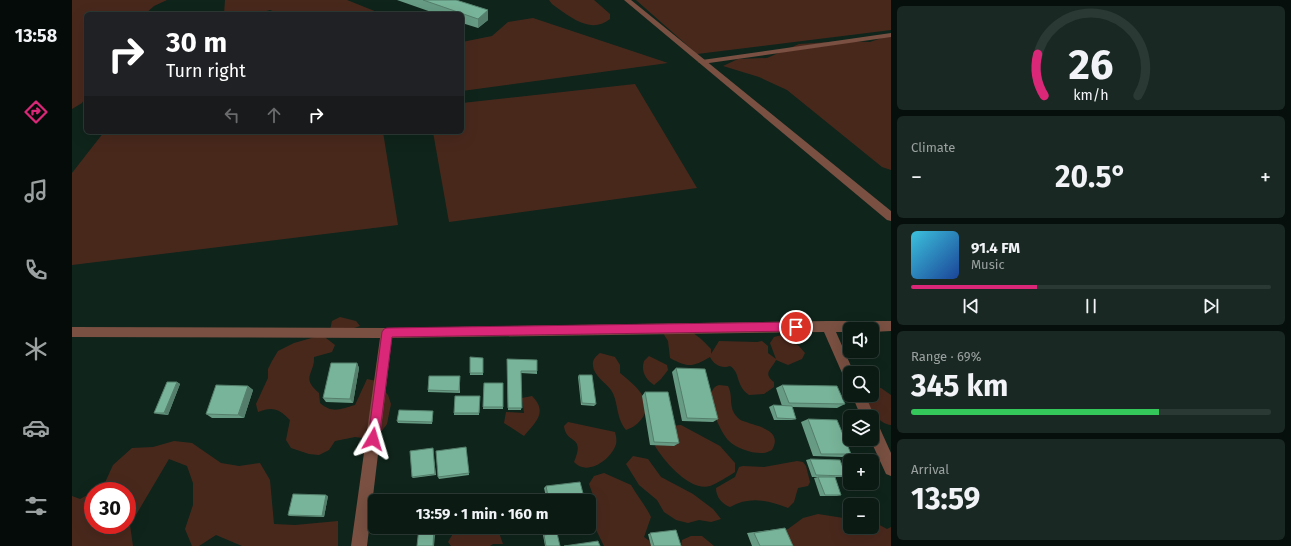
<!DOCTYPE html>
<html lang="en">
<head>
<meta charset="utf-8">
<style>
	:root { --surface:#0b1b14; --page:#192822; --text:#f1f3f6; --muted:#9aa1a0; --line:#2b3934; --accent:#db2777 }
	body { margin:0; font-family:"Fira Sans",sans-serif; background:var(--page); color:var(--text); height:100vh; display:flex; flex-direction:column; font-size:15px; white-space:nowrap }
	* { box-sizing:border-box; margin:0 }
	p { font-size:13px; color:var(--muted) }
	.icon { flex:none; width:22px; height:22px; fill:none; stroke:currentColor; stroke-width:2; stroke-linecap:round; stroke-linejoin:round }
	.map { position:relative; flex:1; overflow:hidden }
	.details { display:flex; flex-direction:column; gap:6px; padding:6px; background:#060f0b; width:400px }
	.details>* { flex:none }
	.top-card { position:absolute; left:12px; top:12px; width:380px; height:122px; border-radius:6px; box-shadow:0 4px 16px #0002,0 0 0 1px var(--line); background:#202124; color:#fff; overflow:hidden }
	.buttons { position:absolute; left:771px; top:322px; display:grid; gap:8px }
	.buttons a { display:grid; place-items:center; width:36px; height:36px; border-radius:6px; background:var(--surface); box-shadow:0 4px 16px #0002,0 0 0 1px var(--line); font-size:20px }
	.speed { position:absolute; left:12px; top:482px; display:flex; gap:8px; font-size:20px; font-weight:700; text-align:center }
	.speed>* { display:grid; place-content:center; width:52px; height:52px; border-radius:50%; background:var(--surface); box-shadow:0 4px 16px #0002,0 0 0 1px var(--line); line-height:1 }
	.speed .limit { border:6px solid #d22; background:#fff; color:#111 }
	.pin { position:absolute; display:grid; place-items:center; width:34px; height:34px; color:#fff; margin:-17px; border:2px solid #fff; border-radius:50%; box-shadow:0 1px 4px #0007 }
	.me { position:absolute; width:44px; margin:-22px; rotate:7deg; stroke-linejoin:round; filter:drop-shadow(0 0 3px #0008) }
	.turn { display:flex; align-items:center; gap:14px; height:84px; padding:0 16px; font-size:18px }
	.turn .icon { width:52px; height:52px; stroke-width:2.5 }
	.turn b { display:block; font-size:28px; line-height:34px }
	.lanes { display:flex; align-items:center; height:38px; padding:0 16px; background:#0003; justify-content:center; gap:20px; direction:ltr }
	.lanes .off { opacity:.35 }
	.big { font-size:30px; font-weight:700; line-height:1.1 }
	.details .tile { flex:1; display:flex; flex-direction:column; justify-content:center; gap:6px; min-width:0; padding:0 14px; border-radius:6px; background:var(--page) }
	.details .dial { align-items:center; gap:0 }
	.dial svg { height:104px; overflow:visible; fill:none; stroke:var(--line); stroke-width:7; stroke-linecap:round; text-anchor:middle }
	.dial text { fill:var(--text); stroke:none }
	.song { display:flex; align-items:center; gap:12px }
	.cover { width:48px; height:48px; border-radius:6px; background:linear-gradient(135deg,hsl(190 70% 55%),hsl(220 70% 35%)) }
	.played { height:4px; border-radius:2px; background:linear-gradient(90deg,var(--accent) 35%,var(--line) 35%) }
	.keys { display:flex; justify-content:space-around; direction:ltr }
	.heat { display:flex; justify-content:space-between; align-items:center; font-size:22px; direction:ltr }
	.charge { height:6px; border-radius:3px; background:linear-gradient(90deg,#34c759 69%,var(--line) 0) }
	.trip { position:absolute; left:296px; top:494px; width:228px; height:40px; border-radius:6px; background:var(--surface); box-shadow:0 4px 16px #0002,0 0 0 1px var(--line); font-weight:700; line-height:40px; text-align:center }
	main { display:flex; flex:1; min-height:0 }
	.tab-bar { display:flex; flex-direction:column; width:72px; justify-content:space-around; align-items:center; background:#040b08; color:var(--muted) }
	.tab-bar .icon { width:28px; height:28px }
	.tab-bar .selected { color:var(--accent) }
	.tab-bar b { font-size:18px; color:var(--text) }
	.map>svg:first-child { display:block }
</style>
</head>
<body>
<main>
<nav class="tab-bar">
<b>13:58</b>
<svg class="icon selected" aria-label="directions" viewBox="0 0 24 24"><path d="M12 3l9 9-9 9-9-9zM9 14v-3h6M13 9l2 2-2 2"/></svg>
<svg class="icon" aria-label="music" viewBox="0 0 24 24"><path d="M9 18V5l10-2v13"/><circle cx="6" cy="18" r="3"/><circle cx="16" cy="16" r="3"/></svg>
<svg class="icon" aria-label="phone" viewBox="0 0 24 24"><path d="M5 4h4l2 5-3 2q2 4 5 5l2-3 5 2v4C11 20 4 13 5 4z"/></svg>
<svg class="icon" aria-label="climate" viewBox="0 0 24 24"><path d="M12 3v18M4 7l16 10M4 17L20 7"/></svg>
<svg class="icon" aria-label="car" viewBox="0 0 24 24"><path d="M5 17H2v-5l4-1 3-4h7l3 4 3 1v5h-3M9 17h6M6 11h13"/><circle cx="7" cy="17" r="2"/><circle cx="17" cy="17" r="2"/></svg>
<svg class="icon" aria-label="filters" viewBox="0 0 24 24"><path d="M4 7h16M4 17h16"/><circle cx="9" cy="7" r="2"/><circle cx="15" cy="17" r="2"/></svg>
</nav>
<div class="map">
<svg width="819" height="546" viewBox="0 0 819 546">
	<rect width="100%" height="100%" fill="#0f241b"/>
	<path fill="#49281c" d="M 0,0 L 95,0 L 82,6 L 73,14 L 14,14 L 14,96 L 10,103 L 0,109 Z
		M 153,0 L 275,0 L 310,14 L 208,14 L 198,10 L 184,14 L 152,14 Z
		M 477,0 L 522,0 L 538,14 L 538,19 C 518,35 497,16 480,4 Z
		M 564,0 L 819,0 L 819,30 L 625,54 Z
		M 461,18 L 596,63 L 390,91 L 390,42 L 420,36 L 436,22 Z
		M 815,36 L 819,36 L 819,170 L 810,167 L 715,90 L 687,77 L 651,66 L 666,59 L 695,58 L 727,44 L 774,41 L 798,42 Z
		M 563,84 L 625,188 L 377,222 L 361,132 L 390,132 L 390,103 Z
		M 32,132 L 311,132 L 326,225 L 0,265 L 0,173 Z
		M 268,317 L 284,321 L 288,326 L 265,334 L 258,330 L 260,321 Z
		M 609,325 C 621,332 630,339 639,349 L 639,354 L 647,341 L 685,342 L 690,341 L 696,346 L 696,353 L 704,359 L 698,343 L 702,337 L 710,335 L 727,346 L 733,353 L 730,359 L 716,365 L 704,360 C 700,369 690,373 702,382 L 702,387 L 692,394 L 677,395 C 663,385 669,373 658,366 C 650,369 642,365 638,357 C 621,367 616,368 598,358 L 596,341 L 591,333 Z
		M 250,335 L 263,345 L 260,352 L 242,357 C 243,374 228,377 247,393 L 248,403 C 261,414 268,409 283,405 L 295,379 L 304,381 L 316,395 L 319,404 L 315,424 L 309,432 L 290,438 L 283,437 L 263,441 L 257,450 L 247,455 L 237,454 L 219,448 L 214,440 L 218,420 C 207,409 201,406 186,412 L 184,404 L 196,378 L 196,369 L 200,361 L 206,351 L 222,343 Z
		M 528,353 L 543,357 L 548,365 L 548,373 C 560,383 582,399 571,417 C 566,424 562,427 554,430 C 543,416 547,402 539,390 C 534,383 521,375 521,365 C 520,360 524,356 528,353 Z
		M 577,356 L 595,365 L 596,370 L 589,379 L 582,385 C 573,379 569,371 572,361 Z
		M 647,385 L 656,386 C 661,395 657,404 662,413 C 664,416 667,420 671,421 C 683,426 712,429 700,450 C 697,451 694,453 691,453 C 681,454 664,448 657,441 C 648,432 628,390 647,385 Z
		M 800,388 L 809,388 L 819,395 L 819,425 C 807,424 800,411 795,401 L 796,395 L 800,395 Z
		M 460,396 C 476,412 464,422 452,436 L 432,423 L 434,412 L 452,413 L 450,398 Z
		M 496,422 L 543,432 C 544,436 545,440 544,444 C 540,459 515,477 502,462 C 514,434 494,445 492,426 Z
		M 609,425 L 648,446 L 663,463 L 663,472 C 655,477 646,483 638,486 C 618,492 592,461 583,446 C 591,433 592,426 609,425 Z
		M 102,441 L 120,443 L 149,463 L 167,466 L 188,463 L 198,480 L 202,524 L 223,525 L 266,521 L 266,546 L 170,546 L 144,535 L 127,546 L 120,546 L 113,529 L 121,505 L 121,483 L 115,466 L 97,459 L 58,525 L 61,546 L 0,546 L 0,496 L 8,499 L 21,492 L 21,525 L 55,525 L 55,491 L 24,491 L 31,487 L 41,465 L 60,448 L 81,447 Z
		M 561,456 L 576,459 L 589,477 L 621,494 L 641,509 L 649,519 L 639,522 L 627,520 L 616,523 L 604,520 L 592,512 L 585,500 L 567,485 L 554,464 Z
		M 725,461 L 731,462 L 734,466 L 738,482 L 736,486 L 726,488 L 722,502 L 716,508 C 696,500 677,496 658,507 C 650,504 644,497 644,488 L 663,477 L 667,467 L 671,466 L 692,467 Z
		M 532,473 L 559,485 C 565,496 574,506 579,517 L 572,537 L 583,545 L 593,546 L 532,546 C 525,530 513,515 522,498 L 517,484 L 522,476 Z
		M 746,514 L 778,519 L 778,527 L 800,527 L 800,521 L 815,529 L 819,527 L 819,546 L 716,546 L 706,532 L 716,529 L 731,518 Z
		M 385,527 L 425,527 L 431,544 L 421,544 L 418,546 L 379,546 L 376,542 Z
		M 619,536 L 630,536 L 642,546 L 609,546 L 610,540 Z"/>
	<g fill="none" stroke-linecap="round" stroke-linejoin="round">
		<path fill="#795042" fill-rule="evenodd" d="M 819,33 L 819,37 L 630,64 L 626,62 L 630,60 Z"/>
		<path fill="#795042" fill-rule="evenodd" d="M 552,0 L 559,0 L 819,211 L 819,221 L 815,220 Z
			M 755,321 L 819,321 L 819,331 L 800,332 L 800,329 L 778,329 L 778,332 L 764,332 L 782,373 L 778,373 L 778,384 L 774,382 L 752,332 L 320,338 L 295,546 L 279,546 L 308,338 L 0,337 L 0,327 L 315,328 Z
			M 780,395 L 793,395 L 803,417 L 801,421 L 805,422 L 819,453 L 819,476 L 814,474 L 798,439 L 800,439 L 800,417 L 789,417 Z"/>
	</g>
	<path fill="#679b84" d="M 325,0 L 384,0 L 416,10 L 416,20 L 406,28 L 390,23 L 390,14 L 365,14 Z
		M 411,358 L 411,375 L 398,375 L 398,373 Z
		M 435,359 L 465,371 L 465,374 L 449,373 L 449,410 L 436,410 Z
		M 285,363 L 287,368 L 281,403 L 254,402 L 251,398 Z
		M 604,368 L 646,419 L 641,422 L 610,421 L 600,372 Z
		M 507,375 L 524,404 L 522,406 L 509,405 L 506,377 Z
		M 388,378 L 388,393 L 356,392 L 356,390 Z
		M 105,382 L 108,384 L 96,415 L 86,414 L 82,413 Z
		M 412,383 L 431,407 L 431,409 L 411,409 Z
		M 710,385 L 773,404 L 765,408 L 720,407 L 724,419 L 720,420 L 702,420 L 697,407 L 701,405 L 710,406 L 704,388 Z
		M 176,386 L 181,390 L 172,418 L 140,418 L 134,414 Z
		M 573,392 L 607,443 L 602,446 L 578,445 L 570,396 Z
		M 408,396 L 407,415 L 382,415 L 382,413 Z
		M 361,411 L 361,413 L 360,424 L 326,423 L 325,421 Z
		M 736,419 L 779,454 L 770,457 L 741,456 L 729,422 Z
		M 394,447 L 397,475 L 367,479 L 366,477 Z
		M 361,450 L 364,475 L 341,478 L 340,477 Z
		M 738,459 L 774,476 L 769,477 L 740,477 L 734,460 Z
		M 746,477 L 769,495 L 765,496 L 748,496 L 742,478 Z
		M 474,486 L 513,501 L 475,501 L 472,488 Z
		M 256,496 L 252,517 L 218,516 L 216,515 Z
		M 713,528 L 721,546 L 680,546 L 675,533 Z
		M 604,530 L 609,546 L 579,546 L 576,534 Z
		M 471,535 L 472,535 L 488,546 L 473,546 Z"/>
	<path fill="#547e6b" d="M 416,10 L 416,20 L 406,28 L 406,19 Z
		M 285,363 L 287,368 L 281,403 L 278,399 Z
		M 105,382 L 108,384 L 96,415 L 92,413 Z
		M 176,386 L 181,390 L 172,418 L 166,415 Z
		M 254,495 L 256,496 L 252,517 L 250,516 Z
		M 362,527 L 364,527 L 362,546 L 361,546 Z"/>
	<path fill="#78b499" stroke="#547e6b" d="M 351,0 L 384,0 L 416,10 L 406,19 Z
		M 398,357 L 411,358 L 411,373 L 398,373 Z
		M 435,359 L 465,360 L 465,371 L 449,371 L 450,408 L 436,408 Z
		M 259,363 L 285,363 L 278,399 L 251,398 Z
		M 604,368 L 633,369 L 646,419 L 615,418 Z
		M 507,375 L 520,375 L 524,404 L 510,403 Z
		M 357,376 L 388,376 L 387,391 L 356,390 Z
		M 95,382 L 105,382 L 92,413 L 82,413 Z
		M 412,383 L 431,383 L 431,407 L 411,407 Z
		M 144,385 L 176,386 L 166,415 L 134,414 Z
		M 710,385 L 765,386 L 773,404 L 717,403 Z
		M 573,392 L 596,392 L 607,443 L 582,442 Z
		M 383,396 L 408,396 L 407,413 L 382,413 Z
		M 701,405 L 720,406 L 724,419 L 705,418 Z
		M 327,410 L 361,411 L 360,422 L 325,421 Z
		M 736,419 L 765,420 L 779,454 L 749,454 Z
		M 394,447 L 397,473 L 366,477 L 364,451 Z
		M 361,448 L 363,474 L 340,477 L 338,451 Z
		M 738,459 L 768,460 L 774,476 L 744,475 Z
		M 746,477 L 763,477 L 769,495 L 753,495 Z
		M 508,482 L 513,501 L 477,501 L 474,486 Z
		M 221,494 L 254,495 L 250,516 L 216,515 Z
		M 350,494 L 365,495 L 364,501 L 349,501 Z
		M 347,527 L 362,527 L 361,546 L 345,546 Z
		M 713,528 L 721,546 L 688,546 L 682,533 Z
		M 604,530 L 609,546 L 582,546 L 578,533 Z
		M 485,533 L 488,546 L 474,546 L 472,535 Z
		M 526,541 L 528,546 L 492,546 Z"/>
	<path fill="#db2777" stroke="#8e194d" d="M 724,322 L 727,324 L 729,327 L 727,330 L 724,331 L 320,337 L 307,439 L 305,443 L 301,445 L 297,443 L 296,439 L 310,332 L 312,329 L 315,328 Z"/>
</svg>
<div class="buttons">
<a><svg class="icon" aria-label="sound" viewBox="0 0 24 24"><path d="M4 9h4l5-4v14l-5-4H4zM17 9q2 3 0 6"/></svg></a>
<a><svg class="icon" aria-label="search" viewBox="0 0 24 24"><circle cx="10" cy="10" r="6"/><path d="M15 15l6 6"/></svg></a>
<a><svg class="icon" aria-label="layers" viewBox="0 0 24 24"><path d="M12 4l9 5-9 5-9-5zM3 14l9 5 9-5"/></svg></a>
<a>+</a>
<a>−</a>
</div>
<div class="speed"><div class="limit">30</div></div>
<div class="pin" style="left:724px;top:327px;background:#d93025"><svg class="icon" aria-label="arrive" viewBox="0 0 24 24"><path d="M6 21V4h12l-3 4 3 4H6"/></svg></div>
<svg class="me" style="left:301px;top:439px" viewBox="-20 -20 40 40"><path d="M0-17L14 15 0 8-14 15z" fill="#db2777" stroke="#fff" stroke-width="4"/></svg>
<div class="trip">13:59 · 1 min · 160 m</div>
<div class="top-card">
<div class="turn"><svg class="icon" aria-label="right" viewBox="0 0 24 24"><path d="M7 20v-9h11M14 6l5 5-5 5"/></svg><div><b>30 m</b>Turn right</div></div>
<div class="lanes"><svg class="icon off" aria-label="left" viewBox="0 0 24 24"><path d="M17 20v-9H6M10 6l-5 5 5 5"/></svg><svg class="icon off" aria-label="ahead" viewBox="0 0 24 24"><path d="M12 20V5M6 11l6-6 6 6"/></svg><svg class="icon" aria-label="right" viewBox="0 0 24 24"><path d="M7 20v-9h11M14 6l5 5-5 5"/></svg></div>
</div>
</div>
<section class="details">
<div class="tile dial"><svg viewBox="0 0 100 80">
<path d="M14 69A42 42 0 1 1 86 69"/>
<path d="M14 69A42 42 0 0 1 9 37" stroke="#db2777"/>
<text x="50" y="56" font-size="32" font-weight="700">26</text>
<text x="50" y="72" font-size="11">km/h</text>
</svg></div>
<div class="tile"><p>Climate</p>
<div class="heat"><a>−</a><b class="big">20.5°</b><a>+</a></div>
</div>
<div class="tile">
<div class="song"><i class="cover"></i><div><b>91.4 FM</b><p>Music</p></div></div>
<div class="played"></div>
<div class="keys"><svg class="icon" aria-label="previous" viewBox="0 0 24 24"><path d="M18 5L8 12l10 7zM5 5v14"/></svg><svg class="icon" aria-label="pause" viewBox="0 0 24 24"><path d="M8 5v14M16 5v14"/></svg><svg class="icon" aria-label="next" viewBox="0 0 24 24"><path d="M6 5l10 7-10 7zM19 5v14"/></svg></div>
</div>
<div class="tile"><p>Range · 69%</p><b class="big">345 km</b><div class="charge"></div></div>
<div class="tile"><p>Arrival</p><b class="big">13:59</b></div>
</section>
</main>
</body>
</html>
